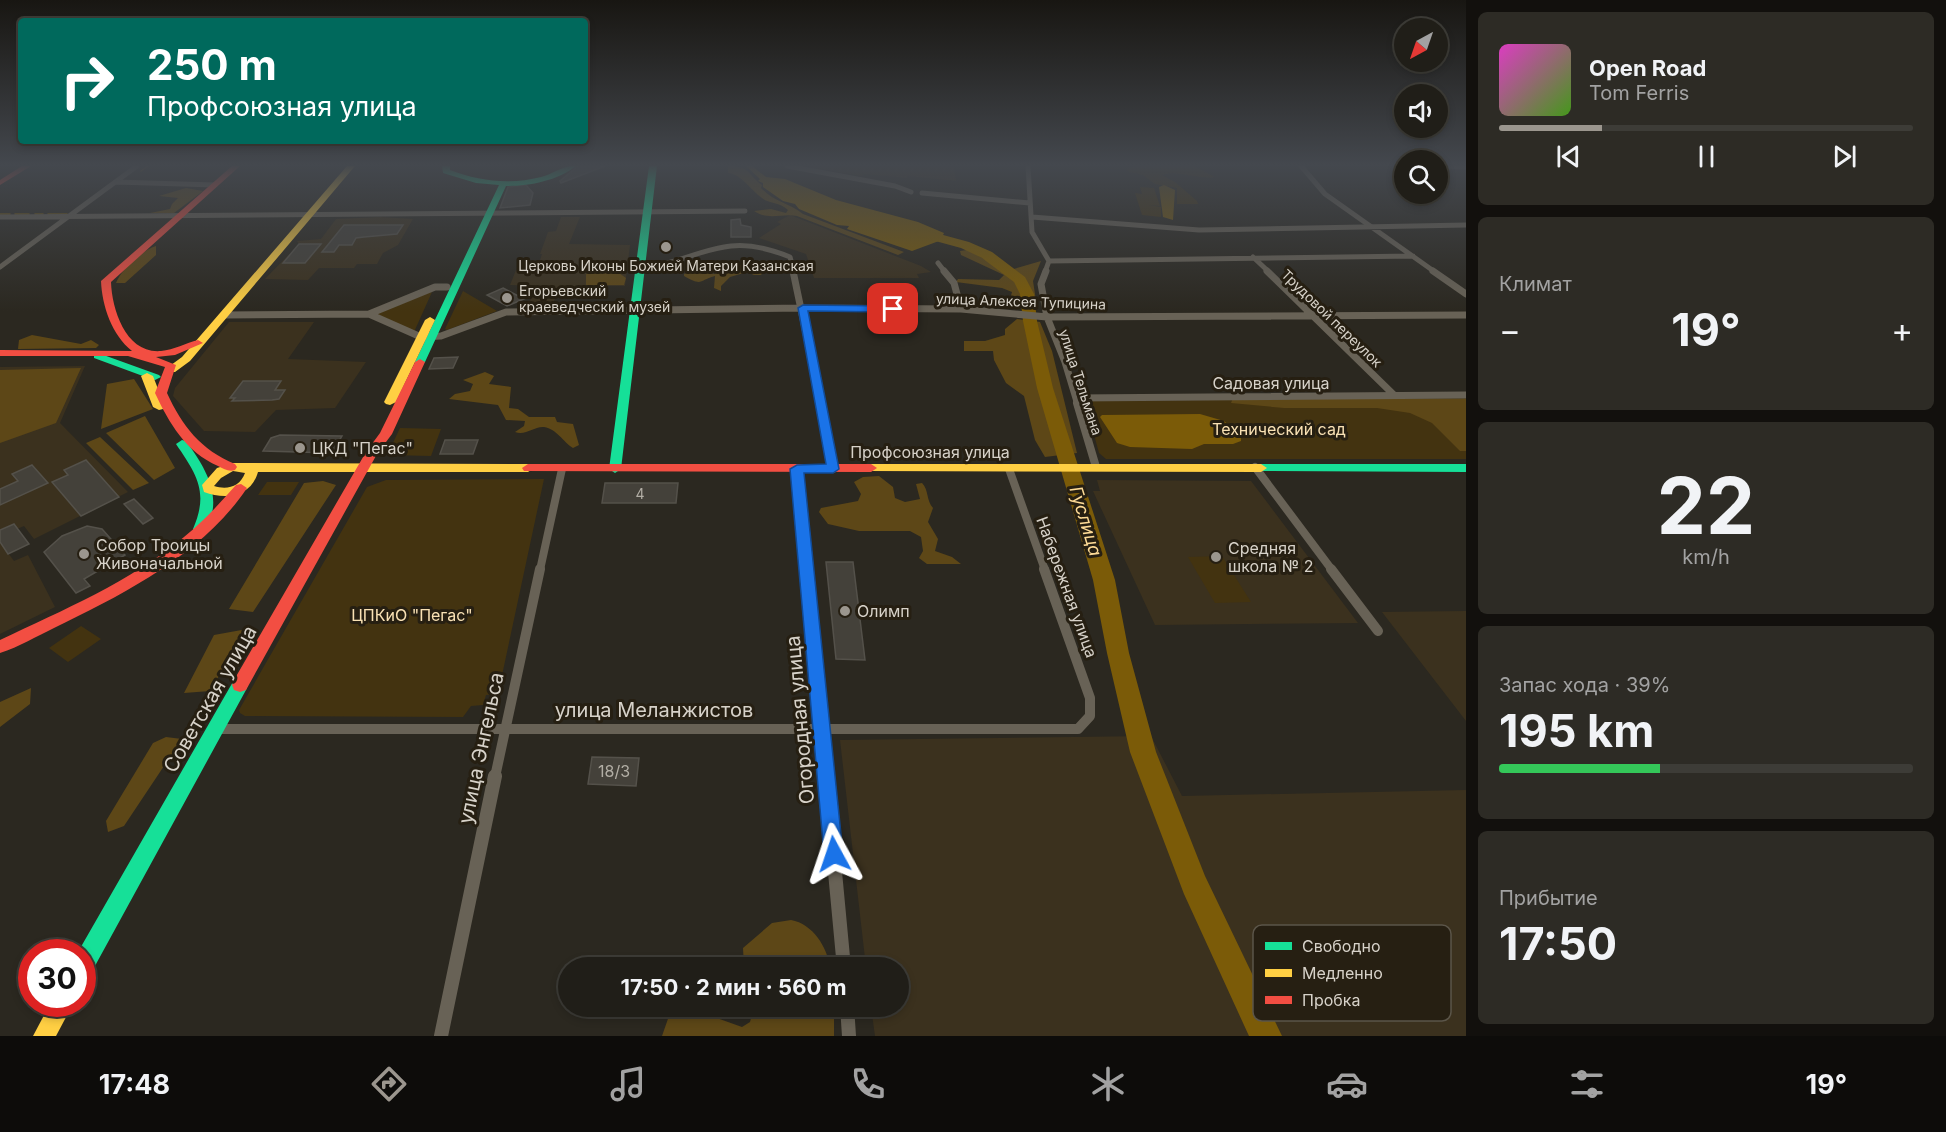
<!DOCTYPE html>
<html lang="ru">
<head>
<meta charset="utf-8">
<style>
	:root { --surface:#201e18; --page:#2d2b25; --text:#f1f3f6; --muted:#a2a2a2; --line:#3d3c37; --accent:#9b968e }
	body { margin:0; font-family:Inter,sans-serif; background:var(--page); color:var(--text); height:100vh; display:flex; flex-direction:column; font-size:22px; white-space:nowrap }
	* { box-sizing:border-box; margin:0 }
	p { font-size:20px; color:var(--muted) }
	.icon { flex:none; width:33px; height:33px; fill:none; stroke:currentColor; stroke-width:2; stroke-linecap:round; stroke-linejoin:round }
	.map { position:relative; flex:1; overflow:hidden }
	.drawer { display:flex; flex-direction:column; gap:12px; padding:12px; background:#12100d; width:480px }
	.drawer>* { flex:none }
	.banner { position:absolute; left:18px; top:18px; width:570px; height:126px; border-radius:6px; box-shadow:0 3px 9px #0003,0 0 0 2px var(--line); background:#00695c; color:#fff; overflow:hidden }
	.needle { width:39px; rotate:220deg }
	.tools { position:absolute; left:1394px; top:18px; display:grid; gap:12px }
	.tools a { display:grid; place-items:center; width:54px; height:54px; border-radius:50%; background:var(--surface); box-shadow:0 3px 9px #0003,0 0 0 2px var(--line); font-size:30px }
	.speed { position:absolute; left:18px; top:939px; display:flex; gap:12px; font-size:30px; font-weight:700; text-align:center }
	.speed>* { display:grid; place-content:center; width:78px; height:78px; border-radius:50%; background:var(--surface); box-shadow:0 3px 9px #0003,0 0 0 2px var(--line); line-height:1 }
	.speed .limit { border:9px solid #d22; background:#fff; color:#111 }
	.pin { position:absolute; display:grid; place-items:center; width:51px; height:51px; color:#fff; margin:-26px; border-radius:12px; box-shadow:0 3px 9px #0006 }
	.me { position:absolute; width:66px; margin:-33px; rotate:355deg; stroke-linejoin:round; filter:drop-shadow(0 0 4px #0008) }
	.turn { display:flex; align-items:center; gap:21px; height:126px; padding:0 30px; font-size:27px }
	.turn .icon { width:78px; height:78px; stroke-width:2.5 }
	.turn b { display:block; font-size:42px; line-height:51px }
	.big { font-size:45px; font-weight:700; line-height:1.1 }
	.drawer .widget { flex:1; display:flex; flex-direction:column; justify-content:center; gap:9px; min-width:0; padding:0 21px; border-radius:9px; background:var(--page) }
	.drawer .dial { align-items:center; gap:0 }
	.dial b { font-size:78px; line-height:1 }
	.song { display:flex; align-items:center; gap:18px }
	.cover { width:72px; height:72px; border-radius:9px; background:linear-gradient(135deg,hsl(310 70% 55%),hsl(100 70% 35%)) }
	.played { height:6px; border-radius:3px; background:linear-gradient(90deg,var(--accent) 25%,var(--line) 25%) }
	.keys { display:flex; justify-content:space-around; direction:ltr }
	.heat { display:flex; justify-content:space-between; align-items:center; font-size:33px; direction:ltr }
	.charge { height:9px; border-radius:4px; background:linear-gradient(90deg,#34c759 39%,var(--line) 0) }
	.trip { position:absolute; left:558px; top:957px; width:351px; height:60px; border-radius:30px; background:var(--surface); box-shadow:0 3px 9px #0003,0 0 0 2px var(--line); font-weight:700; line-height:60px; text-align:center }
	.tabs { display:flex; height:96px; justify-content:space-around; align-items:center; background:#0d0c0a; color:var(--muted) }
	.tabs .icon { width:42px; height:42px }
	.tabs .on { color:var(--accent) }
	.tabs b { font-size:27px; color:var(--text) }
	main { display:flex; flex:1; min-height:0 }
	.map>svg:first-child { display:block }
</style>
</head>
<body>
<main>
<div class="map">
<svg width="1466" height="1036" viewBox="0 0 1466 1036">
	<rect width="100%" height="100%" fill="#2b2820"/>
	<path fill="#3b311e" d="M 803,166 L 954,166 L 956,181 L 908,176 L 907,178 L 865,174 L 861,176 Z
		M 790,215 L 921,266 L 931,272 L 917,274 L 919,278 L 814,278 L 806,254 L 759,238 L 781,224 L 777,222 Z
		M 380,217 L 413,219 L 398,245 L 383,253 L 377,264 L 357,264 L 354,268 L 319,268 L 308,280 L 265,279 L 299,244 L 297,241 L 321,239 L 336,219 Z
		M 561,217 L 580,217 L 569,244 L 630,245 L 625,286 L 580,286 L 577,294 L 557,295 L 552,305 L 529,306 L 534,286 L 510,285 L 516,270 L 544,270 L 545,263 L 539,263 L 542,254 L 540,254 L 548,232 L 556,231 Z
		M 229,322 L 314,322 L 288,359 L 366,362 L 335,408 L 276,410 L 255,432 L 204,431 L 173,396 L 175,388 Z
		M 85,366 L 60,423 L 128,492 L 34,539 L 24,526 L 17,529 L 13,524 L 0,530 L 0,367 Z
		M 1097,480 L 1251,481 L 1358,623 L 1155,625 L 1093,491 L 1100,491 Z
		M 0,542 L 14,561 L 28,555 L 55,607 L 0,634 Z
		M 1466,611 L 1466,721 L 1382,612 Z
		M 1151,736 L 1182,796 L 1466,790 L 1466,1036 L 875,1036 L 871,1007 L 898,1006 L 898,968 L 866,967 L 840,740 Z"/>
	<path fill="#433310" d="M 1137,166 L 1194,166 L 1215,177 C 1197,180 1180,170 1162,175 L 1175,182 L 1197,201 L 1198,204 L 1177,204 L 1177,188 L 1155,184 L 1143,175 L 1129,172 L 1126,168 Z
		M 1140,187 L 1154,188 L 1160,206 L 1149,205 L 1161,207 L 1161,217 L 1142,215 L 1135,193 L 1142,194 Z
		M 463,291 L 497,311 L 447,330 L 445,329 Z
		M 432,292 L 414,332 L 377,314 L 428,293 Z
		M 1466,398 L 1466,459 L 1106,459 L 1099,453 L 1086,405 L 1087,401 Z
		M 400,428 L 441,429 L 431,456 L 390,455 L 391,452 L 389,451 Z
		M 544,479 L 498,694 L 486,695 L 483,705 L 471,706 L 463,717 L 245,716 L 240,713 L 239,710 L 367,487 L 386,480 Z
		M 267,482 L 299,482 L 291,495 L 258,495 Z
		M 1222,556 L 1251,602 L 1215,603 L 1188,557 Z
		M 81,626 L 101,639 L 68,662 L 49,648 Z"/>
	<path fill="#5d4717" d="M 728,166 C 751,166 747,174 762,185 L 761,188 C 774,202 789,203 803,214 L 904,252 L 898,255 L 797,216 C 782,213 769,221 754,211 L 771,209 L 786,213 L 788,210 C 780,202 769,204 762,198 C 750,189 741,174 728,173 Z
		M 186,188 L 203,191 L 174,213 L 150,213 L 170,209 L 172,204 L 178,198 L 159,196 Z
		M 156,246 L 156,255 L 125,283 L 116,283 C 121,270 142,250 156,246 Z
		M 967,250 L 1007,271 L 1041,261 L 1033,281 L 1037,307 L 1012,309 L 1009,303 L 1012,292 L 1002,288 L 956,282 L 958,279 L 999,280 L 1004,275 L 961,255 L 960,251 Z
		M 720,265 L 741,265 L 764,271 L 761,275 L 754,275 L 747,272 L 730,277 L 721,286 L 721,291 L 714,288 L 715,276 C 699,280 703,287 684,276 L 684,274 C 696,269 703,273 715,274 Z
		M 596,271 L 619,273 L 626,278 L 624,285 L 586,285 L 586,274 Z
		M 1017,319 L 1040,322 L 1052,351 L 1077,453 L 1045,457 L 1035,440 L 1024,396 L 1006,383 L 994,360 L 993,351 L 964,351 L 964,341 L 985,341 L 1005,335 L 1005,329 Z
		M 32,335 L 81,344 L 91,340 L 99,345 L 96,348 L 18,349 L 19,340 Z
		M 81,368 L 56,423 L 0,443 L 0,370 Z
		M 485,372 L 494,376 L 489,384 L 511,387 L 509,408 L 518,409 L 529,417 L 555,417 L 557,422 L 573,424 L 579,445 L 573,448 C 563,442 557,429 544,427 C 534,426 526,436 515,432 L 524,426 L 525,421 L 506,420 L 498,405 L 449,399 L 455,394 L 470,391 L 473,384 L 463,380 Z
		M 134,379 L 153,409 L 101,429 L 107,384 Z
		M 1233,398 L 1466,399 L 1466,451 L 1460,451 L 1432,423 L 1410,413 L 1377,408 L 1284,408 L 1231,403 Z
		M 145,416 L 175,468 L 154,480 L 106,433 Z
		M 100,437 L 149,483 L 133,490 L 86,443 Z
		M 879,476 L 893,487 L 895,498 L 905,502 L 920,499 L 916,484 L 922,483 C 929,490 926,500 933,508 L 928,522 L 938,539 L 935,551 L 952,557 L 961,564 L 927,564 L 919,558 L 923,551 L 921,537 L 910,531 L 859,531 L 828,524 L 819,512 L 821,508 L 858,501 L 861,494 L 854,482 L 863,477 Z
		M 323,481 L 336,485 L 253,612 L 229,609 L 304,483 Z
		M 247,629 L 210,691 L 184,693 L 214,635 Z
		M 31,688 L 30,704 L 0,727 L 0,702 Z
		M 166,737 L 182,739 L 124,826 L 108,832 L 106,821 L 153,743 Z
		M 791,920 C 813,924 827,947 830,967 L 744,967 L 743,948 L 772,923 Z
		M 754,1007 L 834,1007 L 834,1036 L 662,1036 L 670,1013 L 700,1012 L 742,1027 L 750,1022 Z"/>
	<path fill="#7b5b08" d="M 746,166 L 752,166 L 766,177 L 785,179 L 836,200 L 918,222 L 944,233 L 943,235 L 947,238 L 912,251 L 847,229 L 849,226 L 837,225 L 799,209 L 795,204 L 783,201 L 763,187 L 763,183 L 758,181 L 760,179 Z
		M 1164,185 L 1175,190 L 1173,220 L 1163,217 L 1159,187 Z
		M 1200,414 L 1224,421 L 1241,435 L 1241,441 L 1233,444 L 1204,444 L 1192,449 L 1130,447 L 1117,443 L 1100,417 L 1102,415 Z"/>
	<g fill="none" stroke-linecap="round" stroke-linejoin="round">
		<path stroke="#7b5b08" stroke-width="1.5" d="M 141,171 L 148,166
			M 0,214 L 10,214
			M 15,214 L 29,214
			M 35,214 L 43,214
			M 48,214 L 67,214"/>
		<path fill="#7b5b08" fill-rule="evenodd" d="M 921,229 L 969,242 L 992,252 L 1025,277 L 1034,294 L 1037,321 L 1053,388 L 1115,580 L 1129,653 L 1156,752 L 1205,876 L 1282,1036 L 1249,1036 L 1184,894 L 1130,752 L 1107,653 L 1093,580 L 1037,388 L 1023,321 L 1020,294 L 1014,282 L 982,258 L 961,248 L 917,236 L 915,233 Z"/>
	</g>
	<path fill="#44413a" stroke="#54514a" stroke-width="1.5" d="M 578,166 L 605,166 L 561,183 L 560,181 Z
		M 526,185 L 533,193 L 530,205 L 500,208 L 508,187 Z
		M 740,219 L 741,225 L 751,227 L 751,237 L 731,237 L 731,220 Z
		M 344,225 L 403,225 L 397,234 L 364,237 L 356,238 L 352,245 L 339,245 L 334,252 L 322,252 Z
		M 299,244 L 321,244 L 305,263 L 283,263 Z
		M 503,288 L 524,299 L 507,306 L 487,295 Z
		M 458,357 L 453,368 L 429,369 L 434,358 Z
		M 243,381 L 281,381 L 275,390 L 285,390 L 279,399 L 272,400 L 232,401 L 235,398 L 230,398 Z
		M 280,435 L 342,436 L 332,453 L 263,451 L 271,438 Z
		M 445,440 L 478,440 L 473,454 L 440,454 Z
		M 86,460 L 119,497 L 81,516 L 52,482 L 68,475 L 64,470 Z
		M 32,465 L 48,483 L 0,505 L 0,489 L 18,481 L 12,474 Z
		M 605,483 L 678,483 L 676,503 L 602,503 Z
		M 134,499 L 153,518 L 143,524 L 124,504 Z
		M 14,524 L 29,544 L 8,554 L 0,542 L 0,530 Z
		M 87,526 L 102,529 L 125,555 L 84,579 L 90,586 L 76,593 L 44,552 L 62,536 Z
		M 826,562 L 853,562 L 865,660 L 836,659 Z
		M 592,757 L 639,758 L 636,786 L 588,784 Z"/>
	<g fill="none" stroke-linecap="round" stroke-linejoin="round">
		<path stroke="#686256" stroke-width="5" d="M 787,166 L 895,186 L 911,192
			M 1028,166 L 1032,232 L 1049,261 L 1045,272
			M 1301,166 L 1325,194 L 1435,272
			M 1437,166 L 1466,167
			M 116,182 L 215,185
			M 922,193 L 1030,203
			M 0,217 L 745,211
			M 1032,217 L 1199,230 L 1466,225
			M 1253,257 L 1269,272
			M 1049,261 L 1413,256
			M 938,263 L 945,272
			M 0,267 L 137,166
			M 640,268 C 672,266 700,249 731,246 C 750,244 773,250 790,257 L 794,272"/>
		<path stroke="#686256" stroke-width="7" d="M 793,271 L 821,405
			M 944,271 L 954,283 L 961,309
			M 1046,271 L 1041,284 L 1047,317 L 1065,362 L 1078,405
			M 1267,271 L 1394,395
			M 1433,271 L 1466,294
			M 447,287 L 435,287 L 369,314 L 421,337 L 441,336 L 506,312 L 803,308 L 961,309 L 1047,317 L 1466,315
			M 224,315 L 369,314
			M 1076,398 L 1466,395"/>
		<path stroke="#686256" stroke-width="8" d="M 821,403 L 833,469
			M 1077,403 L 1096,467
			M 1255,467 L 1332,570
			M 797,469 L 807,570
			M 1009,469 L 1045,570
			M 540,570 L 562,469"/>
		<path stroke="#686256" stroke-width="10" d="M 806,569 L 826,777
			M 1331,569 L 1378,631
			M 213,729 L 1078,729 L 1090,716 L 1090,698 L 1044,569
			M 495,777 L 540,569"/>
		<path stroke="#686256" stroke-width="14" d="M 826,776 L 844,968
			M 847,1006 L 849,1036
			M 441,1036 L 495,776"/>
		<path fill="#16e098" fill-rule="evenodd" d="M 442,166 L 450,166 L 450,170 C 479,181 510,185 541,177 C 553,174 563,165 576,166 C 557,181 529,186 506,186 L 425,362 L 420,365 L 415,362 L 499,185 L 476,183 L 443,173 Z
			M 649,166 L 657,166 L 621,469 L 615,473 L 609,469 Z
			M 98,353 L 159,375 L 161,377 L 155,380 L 151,379 L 94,358 L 94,354 Z
			M 182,440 L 186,441 C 207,470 224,498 205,532 L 200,534 L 193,529 C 209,492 197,475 176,444 Z
			M 1261,464 L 1466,464 L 1466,472 L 1257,471 L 1255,468 Z
			M 240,678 L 246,680 L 248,685 L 246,690 L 90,975 L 82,977 L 82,952 L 78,952 L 234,680 Z"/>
		<path fill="#ffcf43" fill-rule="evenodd" d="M 347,166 L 355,166 L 190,361 L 175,372 L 167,372 L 167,368 L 182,357 Z
			M 430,317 L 435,320 L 396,402 L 390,405 L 386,404 L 384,402 L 425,320 Z
			M 147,373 L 153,376 L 165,407 L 163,409 L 159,410 L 153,407 L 141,376 Z
			M 233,463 L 528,464 L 534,468 L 528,472 L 258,472 C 251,497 226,500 204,492 L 202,485 L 217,468 ZM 233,471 L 245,473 C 240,487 227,490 214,486 L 221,478 Z
			M 871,464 L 1261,464 L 1267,468 L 1261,472 L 867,471 L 865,468 Z
			M 50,1004 L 73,1004 L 56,1036 L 33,1036 Z"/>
		<path fill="#f24e42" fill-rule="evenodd" d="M 22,166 L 31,166 L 0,185 L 0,180 Z
			M 232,166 L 240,166 L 111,282 C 112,310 126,354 161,351 C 174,350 186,343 198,340 L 203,343 L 175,355 L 156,357 L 176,365 L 167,393 C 182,426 201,450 235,464 L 237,467 L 235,470 C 229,472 224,469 218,466 C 186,452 169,423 155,393 L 165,367 L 128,356 L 0,356 L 0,350 L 132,351 C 112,335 102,306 101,281 Z
			M 420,359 L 425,362 L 392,434 L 377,454 L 246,690 L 240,692 L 234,690 L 232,685 L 234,680 L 366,452 L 380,433 L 415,362 Z
			M 528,464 L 871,464 L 877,468 L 871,472 L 524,471 L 522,468 Z
			M 241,484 L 247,488 C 203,554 124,594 54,628 C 37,636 19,647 0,653 L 0,640 C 63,610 130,582 184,537 C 204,521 220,503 236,485 Z"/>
	</g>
	<linearGradient id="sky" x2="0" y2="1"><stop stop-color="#181612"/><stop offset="0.53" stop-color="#44484e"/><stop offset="1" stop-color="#44484e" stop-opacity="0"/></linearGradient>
	<rect width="1466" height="311" fill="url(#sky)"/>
	<path fill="#1a73e8" stroke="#114b97" stroke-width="1.5" d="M 803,305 L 893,306 L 898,309 L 893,312 L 808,311 L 839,469 L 833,473 L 804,473 L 843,854 L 841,861 L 834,863 L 827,861 L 824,854 L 790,469 L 797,465 L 826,464 L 798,308 Z"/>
	<g fill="#9b968e" stroke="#261f12" stroke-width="2">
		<circle cx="666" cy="247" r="6"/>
		<circle cx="507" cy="298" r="6"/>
		<circle cx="300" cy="448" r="6"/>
		<circle cx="84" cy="554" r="6"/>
		<circle cx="1216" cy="557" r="6"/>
		<circle cx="845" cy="611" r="6"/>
	</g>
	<g text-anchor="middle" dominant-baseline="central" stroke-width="6" stroke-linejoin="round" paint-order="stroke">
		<g font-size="14" fill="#d7d2c9" stroke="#261f12">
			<text x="666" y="265">Церковь Иконы Божией Матери Казанская</text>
			<text x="519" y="290" text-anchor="start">Егорьевский<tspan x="519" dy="16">краеведческий музей</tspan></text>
		</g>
		<g font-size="14" fill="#d7d2c9" stroke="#261f12">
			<text transform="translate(1021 301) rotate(2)">улица Алексея Тупицина</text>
			<text transform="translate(1332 318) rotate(44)">Трудовой переулок</text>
			<text transform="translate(1081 382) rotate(72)">улица Тельмана</text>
		</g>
		<g font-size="14" fill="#b2aea5">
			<text x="640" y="493">4</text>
		</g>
		<g font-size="16" fill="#d7d2c9" stroke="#261f12">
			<text x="1271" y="383">Садовая улица</text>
			<text x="930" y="452">Профсоюзная улица</text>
			<text transform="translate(1067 587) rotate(70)">Набережная улица</text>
		</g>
		<g font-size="16" fill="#f9e1b4" stroke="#261f12">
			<text x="1279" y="429">Технический сад</text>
			<text x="412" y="615">ЦПКиО "Пегас"</text>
		</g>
		<g font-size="16" fill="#d7d2c9" stroke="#261f12" text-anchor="start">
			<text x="312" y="448">ЦКД "Пегас"</text>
			<text x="96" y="545">Собор Троицы<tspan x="96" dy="18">Живоначальной</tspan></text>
			<text x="1228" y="548">Средняя<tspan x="1228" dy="18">школа № 2</tspan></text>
			<text x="857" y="611">Олимп</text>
		</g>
		<g font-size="16" fill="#b2aea5">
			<text x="614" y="771">18/3</text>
		</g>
		<g font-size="18" font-style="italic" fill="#fdda95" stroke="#261f12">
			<text transform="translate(1086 521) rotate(73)">Гуслица</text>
		</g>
		<g font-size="20" fill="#d7d2c9" stroke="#261f12">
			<text transform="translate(210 699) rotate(-60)">Советская улица</text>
			<text x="654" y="710">улица Меланжистов</text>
			<text transform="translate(800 720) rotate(-95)">Огородная улица</text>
			<text transform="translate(481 748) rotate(-78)">улица Энгельса</text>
		</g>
	</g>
	<rect x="1253" y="925" width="198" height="96" rx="9" fill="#261f12" stroke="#5b5549" stroke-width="1.5"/>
	<rect x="1265" y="942" width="27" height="8" fill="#16e098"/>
	<rect x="1265" y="969" width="27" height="8" fill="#ffcf43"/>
	<rect x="1265" y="996" width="27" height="8" fill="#f24e42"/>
	<g font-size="16" fill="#d7d2c9">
		<text x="1302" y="952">Свободно</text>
		<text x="1302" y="979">Медленно</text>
		<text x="1302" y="1006">Пробка</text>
	</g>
</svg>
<div class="tools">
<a><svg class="needle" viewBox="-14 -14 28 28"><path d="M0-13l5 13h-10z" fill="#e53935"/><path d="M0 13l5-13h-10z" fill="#a2a2a2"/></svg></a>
<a><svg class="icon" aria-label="sound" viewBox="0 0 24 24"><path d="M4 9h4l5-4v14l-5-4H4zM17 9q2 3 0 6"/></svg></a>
<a><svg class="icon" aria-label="search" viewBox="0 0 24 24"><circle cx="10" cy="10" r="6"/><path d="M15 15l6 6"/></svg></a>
</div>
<div class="speed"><div class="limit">30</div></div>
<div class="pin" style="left:893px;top:309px;background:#d93025"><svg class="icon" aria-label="arrive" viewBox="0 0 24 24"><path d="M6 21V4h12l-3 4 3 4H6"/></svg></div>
<svg class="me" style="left:834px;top:854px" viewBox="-20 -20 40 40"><path d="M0-17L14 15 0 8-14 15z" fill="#1a73e8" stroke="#fff" stroke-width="4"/></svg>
<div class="trip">17:50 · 2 мин · 560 m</div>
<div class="banner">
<div class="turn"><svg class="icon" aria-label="right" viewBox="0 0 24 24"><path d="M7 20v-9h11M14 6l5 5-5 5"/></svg><div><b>250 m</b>Профсоюзная улица</div></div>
</div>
</div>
<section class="drawer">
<div class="widget">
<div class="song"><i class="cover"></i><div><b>Open Road</b><p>Tom Ferris</p></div></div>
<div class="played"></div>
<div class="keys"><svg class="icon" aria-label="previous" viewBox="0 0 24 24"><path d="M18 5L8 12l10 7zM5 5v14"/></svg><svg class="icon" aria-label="pause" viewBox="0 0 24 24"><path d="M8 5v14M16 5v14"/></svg><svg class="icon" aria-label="next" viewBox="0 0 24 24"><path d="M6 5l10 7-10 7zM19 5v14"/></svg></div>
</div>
<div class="widget"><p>Климат</p>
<div class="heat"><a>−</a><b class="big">19°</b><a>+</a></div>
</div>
<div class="widget dial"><b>22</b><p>km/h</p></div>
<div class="widget"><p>Запас хода · 39%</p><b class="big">195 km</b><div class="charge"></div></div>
<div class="widget"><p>Прибытие</p><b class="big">17:50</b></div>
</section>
</main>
<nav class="tabs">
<b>17:48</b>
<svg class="icon on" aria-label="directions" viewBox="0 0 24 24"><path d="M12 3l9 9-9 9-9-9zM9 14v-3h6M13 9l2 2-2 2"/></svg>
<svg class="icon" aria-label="music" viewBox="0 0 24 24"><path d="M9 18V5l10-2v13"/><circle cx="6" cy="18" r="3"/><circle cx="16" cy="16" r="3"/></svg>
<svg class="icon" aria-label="phone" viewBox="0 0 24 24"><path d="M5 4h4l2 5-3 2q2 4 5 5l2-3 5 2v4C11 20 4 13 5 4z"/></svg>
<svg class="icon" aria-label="climate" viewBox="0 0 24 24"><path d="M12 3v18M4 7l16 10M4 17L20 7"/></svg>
<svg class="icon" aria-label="car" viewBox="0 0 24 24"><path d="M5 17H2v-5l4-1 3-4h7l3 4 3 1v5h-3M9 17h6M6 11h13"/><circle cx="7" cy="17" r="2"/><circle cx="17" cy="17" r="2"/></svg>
<svg class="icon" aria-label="filters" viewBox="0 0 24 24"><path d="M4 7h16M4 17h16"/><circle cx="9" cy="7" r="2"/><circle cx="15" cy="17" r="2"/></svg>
<b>19°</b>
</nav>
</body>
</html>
